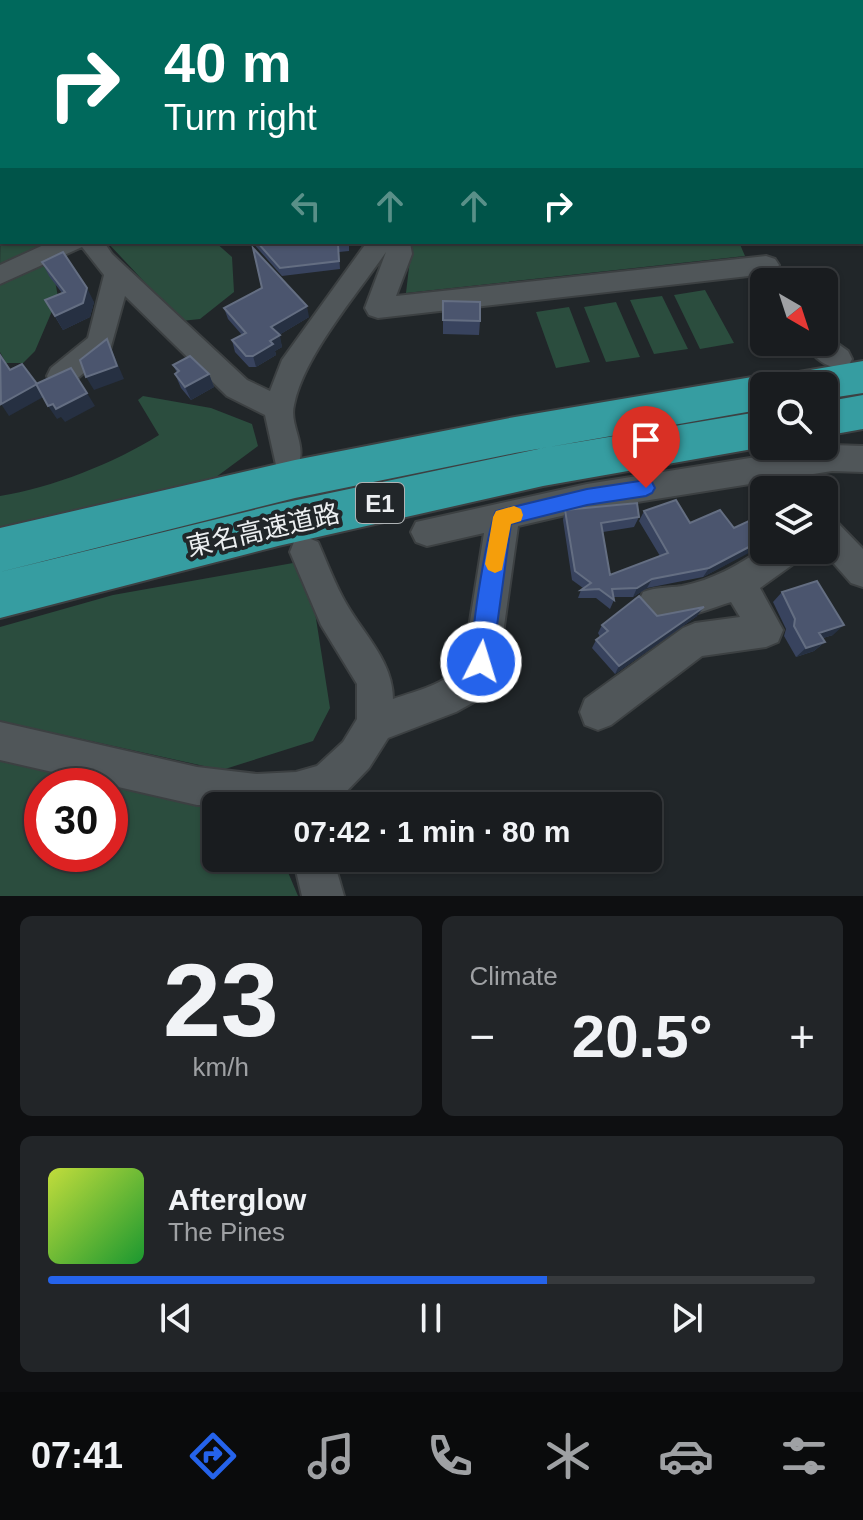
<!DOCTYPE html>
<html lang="en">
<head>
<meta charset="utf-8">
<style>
	:root { --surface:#191c1f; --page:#222528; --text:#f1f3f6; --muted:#9fa1a4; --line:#373a3d; --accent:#2563eb }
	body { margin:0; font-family:Arial,"Noto Sans JP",sans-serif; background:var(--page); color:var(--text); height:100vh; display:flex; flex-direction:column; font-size:30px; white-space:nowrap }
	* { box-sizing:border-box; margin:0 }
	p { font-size:26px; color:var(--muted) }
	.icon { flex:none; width:44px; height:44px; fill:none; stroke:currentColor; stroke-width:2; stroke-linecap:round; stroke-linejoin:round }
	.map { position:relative; height:896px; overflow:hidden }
	.side { display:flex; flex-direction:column; gap:20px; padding:20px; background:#0e0f11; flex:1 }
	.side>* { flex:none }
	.top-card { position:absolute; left:0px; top:0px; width:864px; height:244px; box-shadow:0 2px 6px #0004,0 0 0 2px var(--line); background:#00695c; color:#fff; overflow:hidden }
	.needle { width:52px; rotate:141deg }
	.fabs { position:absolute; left:750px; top:268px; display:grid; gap:16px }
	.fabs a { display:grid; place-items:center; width:88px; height:88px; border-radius:12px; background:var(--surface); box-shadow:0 2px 6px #0004,0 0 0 2px var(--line); font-size:40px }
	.speed { position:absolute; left:24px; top:768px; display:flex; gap:16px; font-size:40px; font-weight:700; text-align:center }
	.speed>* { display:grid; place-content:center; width:104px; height:104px; border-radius:50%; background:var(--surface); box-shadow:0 2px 6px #0004,0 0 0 2px var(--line); line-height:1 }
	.speed .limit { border:12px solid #d22; background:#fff; color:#111 }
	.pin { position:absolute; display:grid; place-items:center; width:68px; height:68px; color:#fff; margin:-82px -34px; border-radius:50% 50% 50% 0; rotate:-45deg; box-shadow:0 0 8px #0007 }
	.pin .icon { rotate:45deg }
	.me { position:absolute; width:88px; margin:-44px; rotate:5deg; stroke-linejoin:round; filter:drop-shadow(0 0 6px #0008) }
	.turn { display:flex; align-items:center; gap:28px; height:168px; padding:0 32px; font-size:36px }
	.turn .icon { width:104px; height:104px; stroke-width:2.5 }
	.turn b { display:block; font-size:56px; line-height:68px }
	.lanes { display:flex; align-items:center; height:76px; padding:0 32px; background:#0003; justify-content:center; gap:40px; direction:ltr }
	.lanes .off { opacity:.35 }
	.big { font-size:60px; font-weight:700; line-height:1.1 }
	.side .card { flex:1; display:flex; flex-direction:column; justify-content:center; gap:12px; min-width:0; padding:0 28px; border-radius:12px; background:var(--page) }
	.side .dial { align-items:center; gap:0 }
	.dial b { font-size:104px; line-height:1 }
	.song { display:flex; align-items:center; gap:24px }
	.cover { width:96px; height:96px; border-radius:12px; background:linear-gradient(135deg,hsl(70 70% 55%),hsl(130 70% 35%)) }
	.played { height:8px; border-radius:4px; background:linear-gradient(90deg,var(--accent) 65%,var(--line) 65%) }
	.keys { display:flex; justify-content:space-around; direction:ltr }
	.heat { display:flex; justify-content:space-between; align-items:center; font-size:44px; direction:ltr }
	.side .tiles { flex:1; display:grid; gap:20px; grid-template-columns:1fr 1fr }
	.card:last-child { grid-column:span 2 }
	.trip { position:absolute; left:202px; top:792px; width:460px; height:80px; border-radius:12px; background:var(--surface); box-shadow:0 2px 6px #0004,0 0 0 2px var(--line); font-weight:700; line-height:80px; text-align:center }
	.tab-bar { display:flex; height:128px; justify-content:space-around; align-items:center; background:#0a0b0c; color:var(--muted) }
	.tab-bar .icon { width:56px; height:56px }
	.tab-bar .active { color:var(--accent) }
	.tab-bar b { font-size:36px; color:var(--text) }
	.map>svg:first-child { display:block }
</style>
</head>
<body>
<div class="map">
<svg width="863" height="896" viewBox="0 0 863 896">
	<rect width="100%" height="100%" fill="#212629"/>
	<path fill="#2b4d3e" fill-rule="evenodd" d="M 2,126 L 2,242 L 60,242 L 0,271 Z
		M 107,242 L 215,242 L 232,257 L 234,292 L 200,319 L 181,321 Z
		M 412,242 L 739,242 L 745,256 L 406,293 Z
		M 32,264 L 52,264 L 58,297 L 35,351 L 23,363 L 6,363 L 0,352 L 0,279 Z
		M 705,290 L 734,343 L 700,349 L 674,295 Z
		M 662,296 L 688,349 L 654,354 L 630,300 Z
		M 616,302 L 640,357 L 606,362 L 584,307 Z
		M 569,307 L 590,362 L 556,368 L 536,312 Z
		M 143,396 L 211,408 L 252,424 L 258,446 L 208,483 L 0,531 L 0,496 C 51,488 115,463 159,435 L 138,400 Z
		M 293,563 L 312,593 L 330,708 L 313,741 L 222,770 L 0,721 L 0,627 L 113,595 Z
		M 0,760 L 216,809 L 216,858 L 282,858 L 298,896 L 0,896 ZM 42,786 L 110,786 L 110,854 L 42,854 Z"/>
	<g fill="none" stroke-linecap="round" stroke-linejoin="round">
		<defs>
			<path id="minor" d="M 208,0 L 226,0 L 227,2 L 209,2 Z
				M 591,0 L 615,0 L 616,2 L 592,2 Z
				M 0,22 L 2,22 L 2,34 L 0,34 Z
				M 862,55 L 863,55 L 863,67 L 862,67 Z
				M 862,83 L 863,83 L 863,95 L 862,95 Z
				M 862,220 L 863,220 L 863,236 L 862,236 Z
				M 50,242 L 104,242 L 112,254 L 247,380 L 270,391 L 282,360 L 367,242 L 410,242 L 412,254 L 396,296 L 766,256 L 775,259 L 779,265 L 775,271 L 766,274 L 378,318 L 369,315 L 365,308 L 386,252 C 358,293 303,357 294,405 C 289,425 307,445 298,465 L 287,469 L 276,465 L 265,415 L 227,396 L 125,296 L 110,350 L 71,384 L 61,387 L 51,384 L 47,376 L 51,368 L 88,338 L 104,275 L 82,247 L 0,284 L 0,265 Z
				M 824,334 L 848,351 L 852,359 L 848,367 C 830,372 813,358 804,342 L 824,342 Z
				M 832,445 L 863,446 L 863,472 L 832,471 L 587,510 L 518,526 L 499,662 L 483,697 L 456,712 L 388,738 L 369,768 L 342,796 L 311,806 L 197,805 L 0,760 L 0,722 L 197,767 L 257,774 L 296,772 L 317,766 L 343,742 L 357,719 L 357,684 L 321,625 L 290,552 L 294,542 L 306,537 L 318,542 C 327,562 335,585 347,605 C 365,636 393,662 393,699 C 418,690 451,684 464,659 L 484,533 L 427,546 L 416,542 L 411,532 L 416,522 L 587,484 Z
				M 824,516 L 835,520 L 863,549 L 863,587 L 851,583 L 822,550 Z
				M 764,548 L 764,550 L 803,550 L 799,560 L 760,588 L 783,630 L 778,642 L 766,647 L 702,656 L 611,725 L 598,730 L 585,725 L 580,712 L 585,699 L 683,628 L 695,623 L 740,617 L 731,602 C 703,611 672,626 643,614 L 638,603 L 643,592 C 656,587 668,588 682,586 C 713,580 738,565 764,548 Z
				M 293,858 L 333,858 L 344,896 L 302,896 Z"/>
			<path id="highway" d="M 863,361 L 863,393 L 824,399 L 824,386 L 764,386 L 764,409 L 515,453 L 295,498 L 0,572 L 0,528 L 295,460 L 515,417 L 764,375 L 779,380 L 781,385 L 787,374 Z
				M 863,395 L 863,429 L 824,436 L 824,402 Z
				M 764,411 L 764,447 L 543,486 L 278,546 L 0,618 L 0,572 L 278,504 L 543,448 Z"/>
		</defs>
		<use href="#minor" stroke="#3c4042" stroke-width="4"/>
		<use href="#highway" stroke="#3c4042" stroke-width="4"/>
		<use href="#minor" fill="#505659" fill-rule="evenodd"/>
		<use href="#highway" fill="#369da1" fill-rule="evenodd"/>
	</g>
	<path fill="#38435e" d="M 625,0 L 863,0 L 863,52 L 862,2 L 628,2 Z
		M 252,242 L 349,242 L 349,251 L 339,252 L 340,269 L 282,276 Z
		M 42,262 L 94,302 L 90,317 L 63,330 L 45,300 L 62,293 L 49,276 Z
		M 443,301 L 480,321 L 479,335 L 443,334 Z
		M 224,308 L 309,317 L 279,335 L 282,347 L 275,351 L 276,355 L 256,367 L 249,367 L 235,352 L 232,340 L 242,335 L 228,319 Z
		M 173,365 L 209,374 L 214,387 L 191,400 L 181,388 L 175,374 L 177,373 Z
		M 565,510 L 639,517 L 634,527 L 603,532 L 610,575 L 660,556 L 639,521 L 644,511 L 690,523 L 734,528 L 762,545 L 703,577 L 647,588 L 633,597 L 614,597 L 614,600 L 610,609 L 596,598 L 578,598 L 581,590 L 583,588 L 572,580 L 563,520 Z
		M 782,592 L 833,635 L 823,638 L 825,642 L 814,651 L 796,657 L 784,636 L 786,629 L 773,602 Z
		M 657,616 L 697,616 L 615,674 L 592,648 L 596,640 L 600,637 L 598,633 L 602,625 Z"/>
	<path fill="#263042" d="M 7,0 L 41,0 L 35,2 L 2,2 L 2,13 L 0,14 L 0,2 Z
		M 184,0 L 207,0 L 208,2 L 185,2 Z
		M 87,288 L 94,302 L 90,317 L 63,330 L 55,316 Z
		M 307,306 L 309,317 L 274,338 L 271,327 Z
		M 280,335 L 282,347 L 275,351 L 276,355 L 256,367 L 253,356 L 270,341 Z
		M 107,339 L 124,379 L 94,390 L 86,377 Z
		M 209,374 L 214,387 L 191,400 L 185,387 Z
		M 37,384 L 45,396 L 9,416 L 1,404 Z
		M 87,393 L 95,406 L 65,422 L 61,417 L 57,419 L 48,406 Z
		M 764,539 L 764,545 L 703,577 L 709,568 Z
		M 652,579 L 647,588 L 633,597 L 637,588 Z
		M 704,607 L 697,616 L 615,674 L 619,666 Z
		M 844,625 L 833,635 L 809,642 L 819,633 Z
		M 825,642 L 814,651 L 796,657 L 806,648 Z"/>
	<path fill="#4b556e" stroke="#646e82" stroke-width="2" d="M 422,0 L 436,0 L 437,2 L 403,2 Z
		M 646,0 L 719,0 L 719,2 L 650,2 Z
		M 723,0 L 863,0 L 863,37 L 862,2 L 725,2 Z
		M 257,242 L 348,242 L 348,244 L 338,244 L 339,261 L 280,268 Z
		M 253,248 L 307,306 L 271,327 L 280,335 L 270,341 L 273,344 L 253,356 L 246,356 L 232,340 L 246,333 L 224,308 L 262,288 Z
		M 63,252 L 87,288 L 83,303 L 55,316 L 45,300 L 65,292 L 42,262 Z
		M 443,301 L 480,302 L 480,321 L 443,320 Z
		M 107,339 L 117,366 L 86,377 L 80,360 Z
		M 0,355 L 10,370 L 22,364 L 37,384 L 1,404 Z
		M 190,356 L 209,374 L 185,387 L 175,374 L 179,371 L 173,365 Z
		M 71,368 L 87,393 L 56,409 L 53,404 L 48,406 L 36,384 Z
		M 676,500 L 690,523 L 720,510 L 734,528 L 764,514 L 764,539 L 709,568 L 652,579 L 637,588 L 612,589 L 614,600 L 599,589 L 581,590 L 591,583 L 575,571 L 565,510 L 637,503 L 639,517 L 601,523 L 610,575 L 668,553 L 644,511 Z
		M 817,581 L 844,625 L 819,633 L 825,642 L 806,648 L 794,626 L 795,619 L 782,592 Z
		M 639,596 L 657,616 L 704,607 L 619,666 L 596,640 L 608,631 L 602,625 Z"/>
	<path fill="#2563eb" stroke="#184099" stroke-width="2" d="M 646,480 L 652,482 L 655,488 L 652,493 L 646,496 L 587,505 L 511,524 L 492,662 L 489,669 L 481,672 L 474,669 C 466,652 487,531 496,511 L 587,489 Z"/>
	<path fill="#f59e0b" d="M 514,506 L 521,509 L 523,515 L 521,521 L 511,524 L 502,570 L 495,573 L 488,570 L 485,564 L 493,517 L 496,511 Z"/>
	<g text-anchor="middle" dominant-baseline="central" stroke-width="8" stroke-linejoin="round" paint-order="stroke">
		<rect fill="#212629" stroke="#afb3b5" stroke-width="2" x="356" y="483" width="48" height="40" rx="6"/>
		<g font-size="24" font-weight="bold" fill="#eceff1">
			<text x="380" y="503">E1</text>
		</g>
		<g font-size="26" fill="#eceff1" stroke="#212629">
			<text transform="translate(263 530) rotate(-13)">東名高速道路</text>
		</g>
	</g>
</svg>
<div class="fabs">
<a><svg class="needle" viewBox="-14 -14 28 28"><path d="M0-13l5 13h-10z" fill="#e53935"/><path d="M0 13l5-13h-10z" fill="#9fa1a4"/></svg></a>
<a><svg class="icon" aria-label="search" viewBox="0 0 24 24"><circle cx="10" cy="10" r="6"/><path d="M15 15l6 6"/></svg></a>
<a><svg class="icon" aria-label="layers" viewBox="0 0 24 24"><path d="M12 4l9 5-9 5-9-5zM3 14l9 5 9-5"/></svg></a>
</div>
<div class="speed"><div class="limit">30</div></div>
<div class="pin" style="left:646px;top:488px;background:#d93025"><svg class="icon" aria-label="arrive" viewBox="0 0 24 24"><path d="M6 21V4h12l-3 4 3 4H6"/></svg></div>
<svg class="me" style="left:481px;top:662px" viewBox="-20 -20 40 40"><circle r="17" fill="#2563eb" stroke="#fff" stroke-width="3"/><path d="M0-11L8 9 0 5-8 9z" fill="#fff"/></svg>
<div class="trip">07:42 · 1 min · 80 m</div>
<div class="top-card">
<div class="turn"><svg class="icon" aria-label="right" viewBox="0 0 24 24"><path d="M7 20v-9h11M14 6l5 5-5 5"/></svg><div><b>40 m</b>Turn right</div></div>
<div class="lanes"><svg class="icon off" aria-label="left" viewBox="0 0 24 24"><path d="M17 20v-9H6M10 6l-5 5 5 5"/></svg><svg class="icon off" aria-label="ahead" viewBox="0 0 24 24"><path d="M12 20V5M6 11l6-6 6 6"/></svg><svg class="icon off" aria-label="ahead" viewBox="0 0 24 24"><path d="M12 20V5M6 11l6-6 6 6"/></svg><svg class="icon" aria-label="right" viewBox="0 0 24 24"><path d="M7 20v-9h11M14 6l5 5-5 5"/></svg></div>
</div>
</div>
<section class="side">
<div class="tiles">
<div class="card dial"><b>23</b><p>km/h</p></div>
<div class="card"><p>Climate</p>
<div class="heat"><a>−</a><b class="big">20.5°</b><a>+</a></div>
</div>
<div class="card">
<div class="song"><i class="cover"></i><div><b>Afterglow</b><p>The Pines</p></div></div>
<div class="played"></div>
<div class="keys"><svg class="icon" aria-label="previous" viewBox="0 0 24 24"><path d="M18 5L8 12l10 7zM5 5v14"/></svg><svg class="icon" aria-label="pause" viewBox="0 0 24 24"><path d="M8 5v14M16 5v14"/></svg><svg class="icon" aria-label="next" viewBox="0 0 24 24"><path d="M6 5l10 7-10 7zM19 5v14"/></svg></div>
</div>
</div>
</section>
<nav class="tab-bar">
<b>07:41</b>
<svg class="icon active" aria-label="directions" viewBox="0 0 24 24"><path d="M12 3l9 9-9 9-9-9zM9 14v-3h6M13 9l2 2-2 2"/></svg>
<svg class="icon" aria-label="music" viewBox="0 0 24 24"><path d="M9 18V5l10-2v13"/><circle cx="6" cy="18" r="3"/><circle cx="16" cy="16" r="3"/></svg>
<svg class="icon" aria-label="phone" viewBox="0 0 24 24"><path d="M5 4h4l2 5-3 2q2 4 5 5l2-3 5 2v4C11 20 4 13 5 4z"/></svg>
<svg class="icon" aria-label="climate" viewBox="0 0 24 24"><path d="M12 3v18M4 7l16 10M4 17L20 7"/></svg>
<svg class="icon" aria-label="car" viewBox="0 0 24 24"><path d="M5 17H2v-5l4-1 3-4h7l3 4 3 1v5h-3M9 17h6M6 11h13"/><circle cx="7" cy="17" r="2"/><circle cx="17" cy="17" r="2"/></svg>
<svg class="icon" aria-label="filters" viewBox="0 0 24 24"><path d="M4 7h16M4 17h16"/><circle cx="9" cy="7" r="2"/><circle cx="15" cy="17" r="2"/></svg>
</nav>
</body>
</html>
